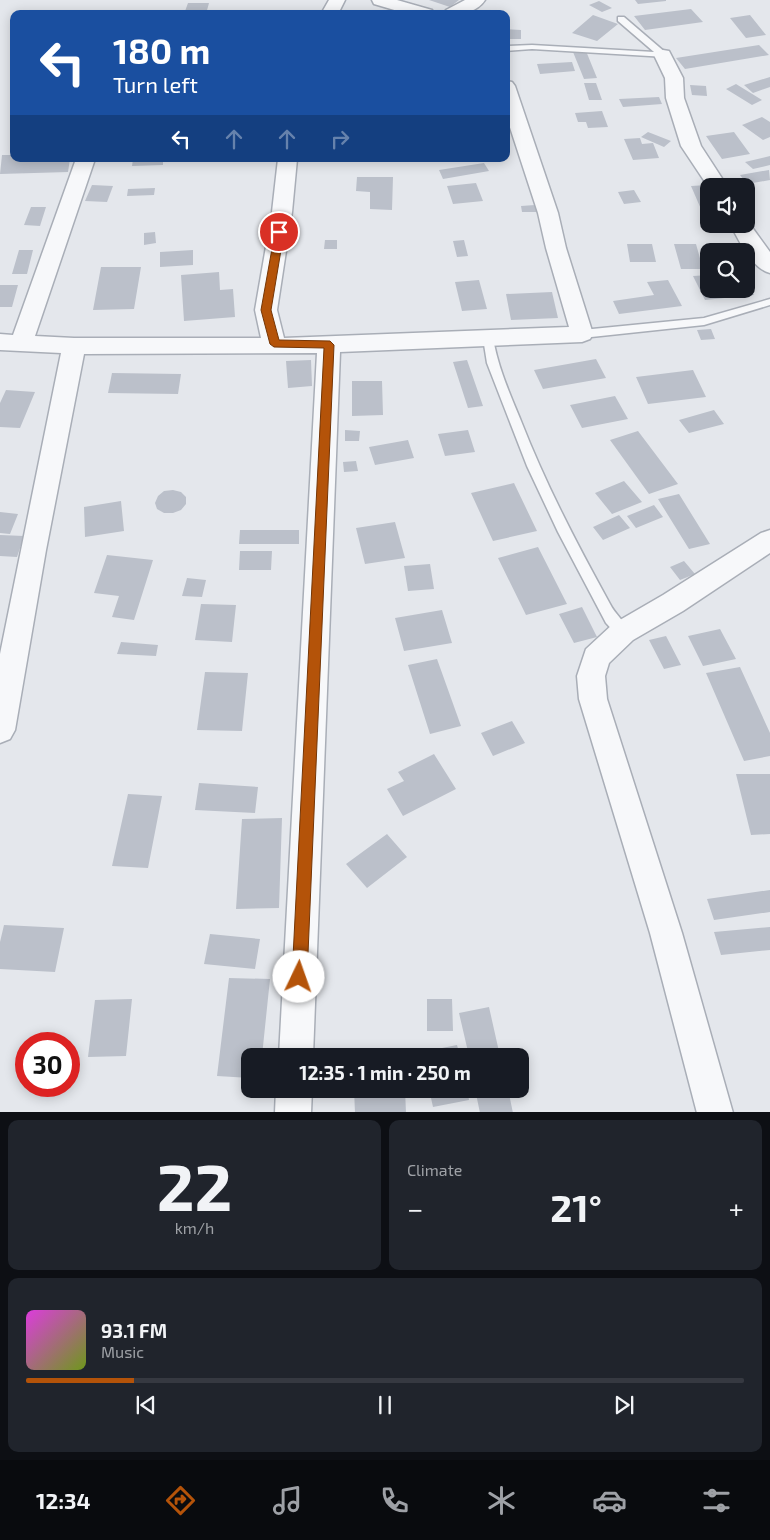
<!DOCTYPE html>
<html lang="en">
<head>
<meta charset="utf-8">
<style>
	:root { --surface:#171b24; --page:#20242c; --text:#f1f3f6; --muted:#9ea1a6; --line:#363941; --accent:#b45309 }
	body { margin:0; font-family:"Exo 2",sans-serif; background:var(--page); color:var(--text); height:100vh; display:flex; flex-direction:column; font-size:19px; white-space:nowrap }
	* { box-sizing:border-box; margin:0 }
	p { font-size:16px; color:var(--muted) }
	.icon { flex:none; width:28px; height:28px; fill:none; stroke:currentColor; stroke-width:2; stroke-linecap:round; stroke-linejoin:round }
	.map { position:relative; height:1112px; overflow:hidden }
	.side { display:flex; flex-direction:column; gap:8px; padding:8px; background:#0d0f14; flex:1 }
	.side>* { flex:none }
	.banner { position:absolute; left:10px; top:10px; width:500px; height:152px; border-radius:10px; box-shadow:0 2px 12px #0003; background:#1a4fa0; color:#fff; overflow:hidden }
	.fabs { position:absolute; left:700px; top:178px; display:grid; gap:10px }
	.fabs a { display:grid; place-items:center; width:55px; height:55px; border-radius:10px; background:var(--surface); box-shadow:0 2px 12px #0003; font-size:25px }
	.speed { position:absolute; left:15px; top:1032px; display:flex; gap:10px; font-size:25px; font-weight:700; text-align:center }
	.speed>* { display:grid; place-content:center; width:65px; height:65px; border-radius:50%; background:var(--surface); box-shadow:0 2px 12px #0003; line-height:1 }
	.speed .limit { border:8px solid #d22; background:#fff; color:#111 }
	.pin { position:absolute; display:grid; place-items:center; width:42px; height:42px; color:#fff; margin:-21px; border:2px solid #fff; border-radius:50%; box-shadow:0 1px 5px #0007 }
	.me { position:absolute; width:55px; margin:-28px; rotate:3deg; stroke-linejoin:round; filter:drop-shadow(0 0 4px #0008) }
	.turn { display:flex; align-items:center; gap:18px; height:105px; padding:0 20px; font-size:22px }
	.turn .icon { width:65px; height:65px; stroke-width:2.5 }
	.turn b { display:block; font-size:35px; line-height:42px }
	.lanes { display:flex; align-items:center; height:48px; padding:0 20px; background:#0003; justify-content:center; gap:25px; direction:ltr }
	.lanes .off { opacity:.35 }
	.big { font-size:38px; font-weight:700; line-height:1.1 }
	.side .card { flex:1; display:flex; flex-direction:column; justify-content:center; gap:8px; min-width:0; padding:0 18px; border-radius:10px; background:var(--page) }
	.side .dial { align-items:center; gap:0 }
	.dial b { font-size:65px; line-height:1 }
	.song { display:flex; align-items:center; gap:15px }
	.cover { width:60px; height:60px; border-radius:8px; background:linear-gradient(135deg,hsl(300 70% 55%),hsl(80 70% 35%)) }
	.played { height:5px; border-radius:2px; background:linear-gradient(90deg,var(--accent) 15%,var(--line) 15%) }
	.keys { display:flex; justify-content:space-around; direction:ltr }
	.heat { display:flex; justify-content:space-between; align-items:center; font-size:28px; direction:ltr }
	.side .tiles { flex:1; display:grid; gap:8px; grid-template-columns:1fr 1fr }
	.card:last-child { grid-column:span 2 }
	.trip { position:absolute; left:241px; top:1048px; width:288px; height:50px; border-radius:10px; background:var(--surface); box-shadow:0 2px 12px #0003; font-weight:700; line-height:50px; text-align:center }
	.tab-bar { display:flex; height:80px; justify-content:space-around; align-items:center; background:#090b0e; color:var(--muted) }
	.tab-bar .icon { width:35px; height:35px }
	.tab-bar .current { color:var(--accent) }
	.tab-bar b { font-size:22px; color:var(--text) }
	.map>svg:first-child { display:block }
</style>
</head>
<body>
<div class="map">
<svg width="770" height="1113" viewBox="0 0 770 1113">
	<rect width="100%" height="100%" fill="#e4e7ec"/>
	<path fill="#bbc0ca" d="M 429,0 L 459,0 L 450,7 Z
		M 635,0 L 666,0 L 666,1 L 638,4 Z
		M 599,1 L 612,8 L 602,12 L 589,5 Z
		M 188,3 L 209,3 L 206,14 L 184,14 Z
		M 691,9 L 703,22 L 645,30 L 634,16 Z
		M 593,15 L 618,24 L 597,41 L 572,33 Z
		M 750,15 L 766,35 L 746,38 L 730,18 Z
		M 506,29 L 521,30 L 521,39 L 506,39 Z
		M 759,45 L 769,55 L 685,69 L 676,58 Z
		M 586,51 L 597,78 L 584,79 L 573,52 Z
		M 572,62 L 575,71 L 540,74 L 537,64 Z
		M 770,77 L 770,87 L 753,93 L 744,85 Z
		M 584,83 L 596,83 L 602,100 L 589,100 Z
		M 736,84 L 762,100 L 752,105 L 726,89 Z
		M 690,85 L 706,86 L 707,96 L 692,95 Z
		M 659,97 L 662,104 L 623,107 L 619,99 Z
		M 602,111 L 608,127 L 588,128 L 586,122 L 578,122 L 575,113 Z
		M 762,117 L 770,122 L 770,137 L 763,140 L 742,125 Z
		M 648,132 L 671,141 L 664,147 L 641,137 Z
		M 734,132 L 750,154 L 722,159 L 706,136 Z
		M 640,138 L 642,144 L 653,143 L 659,158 L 633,160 L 624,139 Z
		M 2,155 L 14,155 L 14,159 L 70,159 L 68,172 L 0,174 Z
		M 770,156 L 770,165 L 753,169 L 745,162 Z
		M 133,159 L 163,159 L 163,165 L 132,166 Z
		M 484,163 L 489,171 L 443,179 L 439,170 Z
		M 769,170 L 770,180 L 747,184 L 740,175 Z
		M 357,177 L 393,177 L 392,210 L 370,209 L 370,192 L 356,191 Z
		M 476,183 L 483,201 L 453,204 L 447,186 Z
		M 92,185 L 113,186 L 107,202 L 85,201 Z
		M 707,185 L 709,216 L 704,216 L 691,186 Z
		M 155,188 L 154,195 L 127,196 L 128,189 Z
		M 634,190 L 641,202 L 624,204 L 618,192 Z
		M 535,205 L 537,212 L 522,212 L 521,206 Z
		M 31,207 L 46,207 L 40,226 L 24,225 Z
		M 155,232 L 156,243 L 144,245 L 144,233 Z
		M 325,240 L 337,240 L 337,249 L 324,249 Z
		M 464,240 L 468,256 L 457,257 L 453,241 Z
		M 627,244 L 652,244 L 656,262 L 630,262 Z
		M 674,244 L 696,244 L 703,269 L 681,269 Z
		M 19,250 L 33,250 L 27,274 L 12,274 Z
		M 193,250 L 193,265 L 160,267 L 160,252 Z
		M 101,267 L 141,267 L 134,309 L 93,310 Z
		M 219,272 L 220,290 L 233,289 L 235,317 L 184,321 L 181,275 Z
		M 709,275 L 709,289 L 746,289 L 746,281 L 754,295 L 705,300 L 693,276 Z
		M 479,280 L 487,309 L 462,311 L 455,282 Z
		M 668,280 L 682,306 L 619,314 L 613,301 L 654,295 L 647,282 Z
		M 0,285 L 18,285 L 12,307 L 0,307 Z
		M 552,292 L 558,318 L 511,320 L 506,294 Z
		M 711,329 L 715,339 L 701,340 L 697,330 Z
		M 596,359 L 606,378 L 543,389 L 534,370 Z
		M 311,360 L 312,386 L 288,388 L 286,361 Z
		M 467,360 L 483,406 L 468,408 L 453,362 Z
		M 693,370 L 706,397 L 648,404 L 636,377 Z
		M 112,373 L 181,374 L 178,394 L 108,393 Z
		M 352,381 L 382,381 L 383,415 L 352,416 Z
		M 6,390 L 35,392 L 20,428 L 0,427 L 0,403 Z
		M 615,396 L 628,419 L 582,428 L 570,405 Z
		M 714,410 L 724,424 L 689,433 L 679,420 Z
		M 345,430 L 360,431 L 359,441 L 345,441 Z
		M 468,430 L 475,452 L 445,456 L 438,434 Z
		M 638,431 L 678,484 L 649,494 L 610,440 Z
		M 408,440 L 414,458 L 375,465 L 369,447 Z
		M 356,461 L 358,471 L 344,472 L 343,462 Z
		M 624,481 L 642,502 L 612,514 L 595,493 Z
		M 514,483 L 537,531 L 493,541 L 471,493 Z
		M 173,490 L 181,492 L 186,497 L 186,504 L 181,510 L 173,513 L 164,513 L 157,509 L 155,503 L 158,496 L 164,491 Z
		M 679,494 L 710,544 L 689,549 L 658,499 Z
		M 121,501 L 124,531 L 85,537 L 84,507 Z
		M 654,505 L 663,517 L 636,528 L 627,516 Z
		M 0,512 L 18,514 L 10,534 L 0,533 Z
		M 619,515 L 630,528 L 603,540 L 593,527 Z
		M 395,522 L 405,558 L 365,564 L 356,528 Z
		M 240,530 L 299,530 L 299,544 L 239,544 Z
		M 0,535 L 24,536 L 17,557 L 0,556 Z
		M 538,547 L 567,604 L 526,615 L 498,558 Z
		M 240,551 L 272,551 L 271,570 L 239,570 Z
		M 107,555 L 153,560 L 134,620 L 112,617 L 119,596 L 94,593 Z
		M 684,561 L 695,574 L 680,580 L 670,567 Z
		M 430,564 L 434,589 L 408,591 L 404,566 Z
		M 187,578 L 206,580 L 202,597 L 182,596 Z
		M 201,604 L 236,605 L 232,642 L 195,640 Z
		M 582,607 L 597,637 L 574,643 L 559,614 Z
		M 442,610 L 452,643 L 404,651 L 395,618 Z
		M 720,629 L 736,659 L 703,666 L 688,636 Z
		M 666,636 L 681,665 L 664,669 L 649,640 Z
		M 121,642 L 158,645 L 156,656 L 117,654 Z
		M 437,659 L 461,726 L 430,734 L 408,665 Z
		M 740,667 L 770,733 L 770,756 L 744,761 L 706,673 Z
		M 205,672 L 248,673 L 242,731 L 197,730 Z
		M 512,721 L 525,743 L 493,756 L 481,733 Z
		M 434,754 L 456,789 L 403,816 L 387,789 L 404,781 L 398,772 Z
		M 736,774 L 770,774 L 770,834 L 751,835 Z
		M 199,783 L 258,787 L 255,813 L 195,810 Z
		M 128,794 L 162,796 L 148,868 L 112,866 Z
		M 282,818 L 279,908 L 236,909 L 242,819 Z
		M 387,834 L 407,857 L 367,888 L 346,864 Z
		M 770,890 L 770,912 L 714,920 L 707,899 Z
		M 4,925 L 64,928 L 55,972 L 0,969 L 0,942 Z
		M 770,927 L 770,950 L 721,955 L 714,932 Z
		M 210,934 L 260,939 L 255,969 L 204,964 Z
		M 229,978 L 270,979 L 262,1056 L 250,1056 L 250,1078 L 217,1076 Z
		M 132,999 L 126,1056 L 88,1057 L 95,1000 Z
		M 427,999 L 452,999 L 453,1031 L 427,1031 Z
		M 489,1007 L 500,1056 L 469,1056 L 459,1013 Z
		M 457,1045 L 460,1056 L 423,1056 L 422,1052 Z
		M 354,1089 L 405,1089 L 406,1113 L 355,1113 Z
		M 429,1089 L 467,1089 L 469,1100 L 433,1107 Z
		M 475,1089 L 508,1089 L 513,1113 L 480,1113 Z"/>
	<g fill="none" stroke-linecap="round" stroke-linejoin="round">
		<defs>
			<path id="service" d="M 618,17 L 624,17 L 666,53 L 666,57 L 532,49 L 506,51 L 506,46 L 532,45 L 654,52 L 618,21 Z
				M 770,299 L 770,305 L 704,325 L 582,338 L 577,334 L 582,330 L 704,318 Z
				M 488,334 L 493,338 C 498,368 510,394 521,421 C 546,485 577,544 610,604 C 615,614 625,622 630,632 L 628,636 L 623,637 L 618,636 L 606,623 L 558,532 L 527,466 L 487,363 L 483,338 Z"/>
			<path id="minor" d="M 329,0 L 345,0 L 338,14 L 321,14 Z
				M 372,0 L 397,0 L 432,10 L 434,14 L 408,14 L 374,4 Z
				M 465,0 L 485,0 C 476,14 459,14 444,14 L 446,10 Z
				M 663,50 L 669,51 L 683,78 L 684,98 L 701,146 L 727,186 L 709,186 L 709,188 L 681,146 L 666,98 L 665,78 L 654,55 L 657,51 Z
				M 506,81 L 512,82 L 515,86 L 558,213 L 566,248 L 593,334 L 590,339 L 582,342 L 340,352 L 313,1056 L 279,1056 L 317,353 L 84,354 L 46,550 L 15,730 L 10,739 L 0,743 L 0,654 L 61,353 L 0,350 L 0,334 L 13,335 L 76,159 L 95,159 L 35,336 L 74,338 L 261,338 L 255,310 L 272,212 L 278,159 L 297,159 L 292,212 L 277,310 L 284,338 L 569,327 L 546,248 L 538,213 L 506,115 Z
				M 746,219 L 770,252 L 770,273 C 751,268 739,240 730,224 L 746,224 Z
				M 770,530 L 770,553 L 683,611 L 633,640 L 609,663 L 605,676 L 607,699 L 682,933 L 733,1113 L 697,1113 L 650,933 L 579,699 L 577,676 L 586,649 L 613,624 L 663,595 L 761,533 Z
				M 276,1089 L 312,1089 L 311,1113 L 275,1113 Z"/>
		</defs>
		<use href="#service" stroke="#a9aeb7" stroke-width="3"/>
		<use href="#minor" stroke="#a9aeb7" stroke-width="3"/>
		<use href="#service" fill="#f7f8fa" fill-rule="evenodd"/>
		<use href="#minor" fill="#f7f8fa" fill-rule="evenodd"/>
	</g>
	<path fill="#b45309" stroke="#753606" d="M 279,229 L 284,232 L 271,310 L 279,340 L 330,341 L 334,345 L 307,977 L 305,982 L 299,985 L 294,982 L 292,977 L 324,348 L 274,347 L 270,344 L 261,310 L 275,232 Z"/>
</svg>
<div class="fabs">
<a><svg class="icon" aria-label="sound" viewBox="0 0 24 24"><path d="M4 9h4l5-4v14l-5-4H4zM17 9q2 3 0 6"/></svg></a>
<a><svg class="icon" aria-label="search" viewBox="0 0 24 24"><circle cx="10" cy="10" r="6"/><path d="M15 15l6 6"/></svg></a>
</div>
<div class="speed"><div class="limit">30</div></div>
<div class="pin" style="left:279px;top:232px;background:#d93025"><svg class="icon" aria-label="arrive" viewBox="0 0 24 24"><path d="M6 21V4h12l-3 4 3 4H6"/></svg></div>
<svg class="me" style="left:299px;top:977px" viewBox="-20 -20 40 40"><circle r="19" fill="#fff"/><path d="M0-13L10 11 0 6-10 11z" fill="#b45309"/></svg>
<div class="trip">12:35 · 1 min · 250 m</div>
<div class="banner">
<div class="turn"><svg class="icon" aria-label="left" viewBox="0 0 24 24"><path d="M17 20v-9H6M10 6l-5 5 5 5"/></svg><div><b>180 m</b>Turn left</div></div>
<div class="lanes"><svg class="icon" aria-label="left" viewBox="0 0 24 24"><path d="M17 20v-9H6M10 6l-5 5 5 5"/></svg><svg class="icon off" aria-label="ahead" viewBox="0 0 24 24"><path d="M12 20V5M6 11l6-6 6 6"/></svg><svg class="icon off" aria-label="ahead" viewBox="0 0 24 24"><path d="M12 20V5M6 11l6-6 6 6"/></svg><svg class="icon off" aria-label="right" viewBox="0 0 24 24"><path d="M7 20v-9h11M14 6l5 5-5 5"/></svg></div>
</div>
</div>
<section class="side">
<div class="tiles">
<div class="card dial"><b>22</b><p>km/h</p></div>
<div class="card"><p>Climate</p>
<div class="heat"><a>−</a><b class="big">21°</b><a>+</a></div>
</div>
<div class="card">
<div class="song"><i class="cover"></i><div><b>93.1 FM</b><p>Music</p></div></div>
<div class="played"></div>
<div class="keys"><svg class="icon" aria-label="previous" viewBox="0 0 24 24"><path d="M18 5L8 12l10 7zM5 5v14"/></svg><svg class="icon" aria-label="pause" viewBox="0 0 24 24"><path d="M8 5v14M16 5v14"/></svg><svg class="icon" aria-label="next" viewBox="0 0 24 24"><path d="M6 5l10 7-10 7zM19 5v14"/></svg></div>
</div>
</div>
</section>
<nav class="tab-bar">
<b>12:34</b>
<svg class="icon current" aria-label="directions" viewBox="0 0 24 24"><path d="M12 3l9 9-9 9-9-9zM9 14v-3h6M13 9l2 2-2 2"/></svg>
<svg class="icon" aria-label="music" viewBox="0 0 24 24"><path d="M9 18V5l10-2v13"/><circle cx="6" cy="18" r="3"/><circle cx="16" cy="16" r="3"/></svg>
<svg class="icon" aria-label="phone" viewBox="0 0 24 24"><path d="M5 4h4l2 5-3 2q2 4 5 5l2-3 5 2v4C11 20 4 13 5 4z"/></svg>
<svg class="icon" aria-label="climate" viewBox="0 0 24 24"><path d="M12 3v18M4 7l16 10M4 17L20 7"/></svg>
<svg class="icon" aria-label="car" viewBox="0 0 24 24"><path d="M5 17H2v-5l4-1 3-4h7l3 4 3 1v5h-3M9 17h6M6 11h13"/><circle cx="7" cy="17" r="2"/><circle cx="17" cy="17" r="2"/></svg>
<svg class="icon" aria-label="filters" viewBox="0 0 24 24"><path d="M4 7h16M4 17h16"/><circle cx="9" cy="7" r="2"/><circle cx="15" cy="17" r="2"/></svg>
</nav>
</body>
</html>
